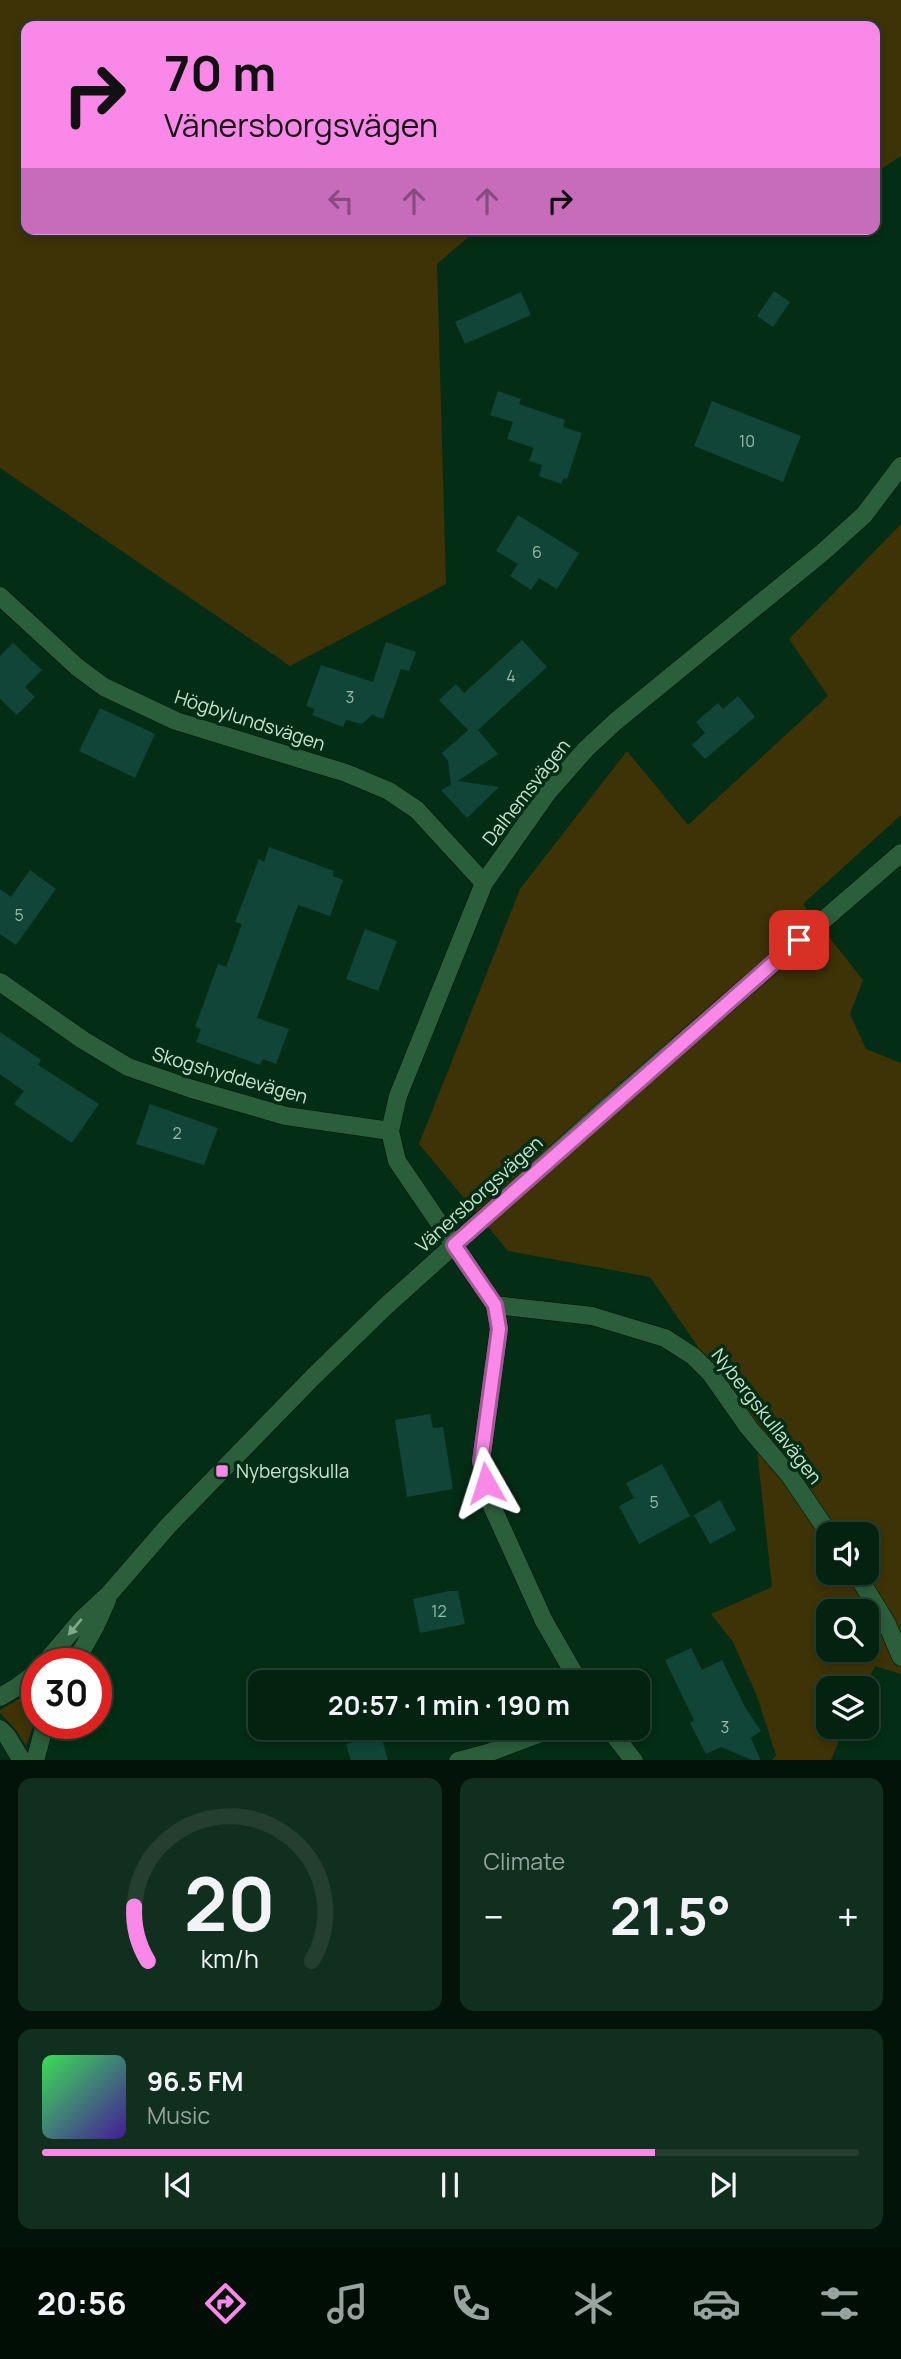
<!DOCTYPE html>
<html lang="en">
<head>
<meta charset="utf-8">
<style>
	:root { --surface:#032210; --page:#112f1e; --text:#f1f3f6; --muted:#97a49f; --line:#243f30; --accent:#f988e9 }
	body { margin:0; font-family:Manrope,sans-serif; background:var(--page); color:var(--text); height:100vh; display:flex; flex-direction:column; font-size:26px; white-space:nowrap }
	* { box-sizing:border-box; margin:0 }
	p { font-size:23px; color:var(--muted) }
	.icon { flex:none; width:38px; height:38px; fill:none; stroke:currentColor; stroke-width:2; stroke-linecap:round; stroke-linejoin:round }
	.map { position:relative; height:1760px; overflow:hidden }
	.drawer { display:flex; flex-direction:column; gap:18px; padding:18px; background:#021309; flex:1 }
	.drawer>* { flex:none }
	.hud { position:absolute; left:21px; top:21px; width:859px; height:214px; border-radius:14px; box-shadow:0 4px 10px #0003,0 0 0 2px var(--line); background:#f988e9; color:#111; overflow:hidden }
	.controls { position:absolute; left:816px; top:1522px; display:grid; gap:14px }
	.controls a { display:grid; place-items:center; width:63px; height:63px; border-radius:14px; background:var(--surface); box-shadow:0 4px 10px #0003,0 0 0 2px var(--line); font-size:35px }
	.speed { position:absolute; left:21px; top:1648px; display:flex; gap:14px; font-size:35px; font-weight:700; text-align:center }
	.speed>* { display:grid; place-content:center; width:91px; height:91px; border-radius:50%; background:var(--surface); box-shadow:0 4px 10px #0003,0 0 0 2px var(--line); line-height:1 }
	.speed .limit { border:10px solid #d22; background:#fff; color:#111 }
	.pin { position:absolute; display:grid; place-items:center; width:60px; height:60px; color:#fff; margin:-30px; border-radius:14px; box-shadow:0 4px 10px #0006 }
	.me { position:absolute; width:77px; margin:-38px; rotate:354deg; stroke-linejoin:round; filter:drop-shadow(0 0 5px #0008) }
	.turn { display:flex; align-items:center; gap:24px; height:147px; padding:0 28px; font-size:32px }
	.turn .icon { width:91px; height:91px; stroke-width:2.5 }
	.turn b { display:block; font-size:49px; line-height:60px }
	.lanes { display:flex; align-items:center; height:66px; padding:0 28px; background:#0003; justify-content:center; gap:35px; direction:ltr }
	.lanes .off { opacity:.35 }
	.big { font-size:52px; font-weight:700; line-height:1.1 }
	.drawer .widget { flex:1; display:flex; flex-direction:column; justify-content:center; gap:10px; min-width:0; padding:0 24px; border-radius:14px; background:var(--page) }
	.drawer .dial { align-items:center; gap:0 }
	.dial svg { height:182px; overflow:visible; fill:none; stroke:var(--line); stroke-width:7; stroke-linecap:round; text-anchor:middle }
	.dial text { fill:var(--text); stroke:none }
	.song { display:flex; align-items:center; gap:21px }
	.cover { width:84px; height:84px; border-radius:10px; background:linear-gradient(135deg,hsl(130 70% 55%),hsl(260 70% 35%)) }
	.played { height:7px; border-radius:4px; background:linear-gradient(90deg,var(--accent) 75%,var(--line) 75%) }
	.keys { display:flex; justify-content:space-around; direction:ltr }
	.heat { display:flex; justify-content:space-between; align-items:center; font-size:38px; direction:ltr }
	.drawer .tiles { flex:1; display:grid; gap:18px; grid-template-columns:1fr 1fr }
	.widget:last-child { grid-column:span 2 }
	.trip { position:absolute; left:248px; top:1670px; width:402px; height:70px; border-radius:14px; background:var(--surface); box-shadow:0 4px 10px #0003,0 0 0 2px var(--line); font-weight:700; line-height:70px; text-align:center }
	.menu { display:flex; height:112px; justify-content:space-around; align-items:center; background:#010e06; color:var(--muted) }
	.menu .icon { width:49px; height:49px }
	.menu .on { color:var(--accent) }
	.menu b { font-size:32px; color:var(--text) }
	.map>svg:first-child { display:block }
</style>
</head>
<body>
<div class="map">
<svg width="901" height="1761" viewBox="0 0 901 1761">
	<rect width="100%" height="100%" fill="#042d15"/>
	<path fill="#3e3207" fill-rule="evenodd" d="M 0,0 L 901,0 L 901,156 L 875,173 L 875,26 L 26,26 L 26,229 L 478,229 L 437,264 L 446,584 L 290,666 L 0,468 Z
		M 901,524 L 901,815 L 803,904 L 863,980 L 850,1014 L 866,1049 L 901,1063 L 901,1674 L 875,1666 L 864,1689 L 828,1689 L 828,1727 L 845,1727 L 831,1760 L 772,1760 L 776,1755 L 756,1694 L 733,1642 L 711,1614 L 772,1587 L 757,1451 L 696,1344 L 650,1277 L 508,1251 L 419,1144 L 520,889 L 627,751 L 688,825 L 828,696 L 789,639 ZM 828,1535 L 866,1535 L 866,1573 L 828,1573 ZM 828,1612 L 866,1612 L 866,1650 L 828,1650 Z
		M 37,1685 L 37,1715 L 26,1746 L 15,1729 L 0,1713 L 0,1710 L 27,1694 Z"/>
	<path fill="#104538" d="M 774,291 L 790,302 L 773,327 L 757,316 Z
		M 521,292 L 531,315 L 465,344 L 455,322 Z
		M 498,391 L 521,399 L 519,404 L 565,420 L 563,427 L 582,433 L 567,479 L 564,478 L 561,484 L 539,476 L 542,465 L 529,461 L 534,448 L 507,439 L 513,422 L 490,415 Z
		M 712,401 L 801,436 L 783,482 L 694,446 Z
		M 518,515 L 579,553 L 557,589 L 539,578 L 531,590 L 510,576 L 518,564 L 496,551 Z
		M 522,640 L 547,667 L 478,730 L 498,754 L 458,781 L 499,787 L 467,818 L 441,790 L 451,785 L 448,761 L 442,753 L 468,730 L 439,700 L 456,684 L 464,693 Z
		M 386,642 L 416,652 L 409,671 L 401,669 L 383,719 L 372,715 L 362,724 L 346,720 L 343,727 L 312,715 L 315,709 L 306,706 L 321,665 L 373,682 Z
		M 13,643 L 42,670 L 25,687 L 35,697 L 17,715 L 0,699 L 0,656 Z
		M 738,696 L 755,717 L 705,759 L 692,745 L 705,733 L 696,722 L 718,703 L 723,709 Z
		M 100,708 L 155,734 L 135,778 L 79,751 Z
		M 269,847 L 334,871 L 333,876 L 343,880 L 330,916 L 298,905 L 257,1018 L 289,1029 L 276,1064 L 263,1059 L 260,1065 L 196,1042 L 201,1029 L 195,1027 L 218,964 L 226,967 L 242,924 L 235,922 L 259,859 L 264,862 Z
		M 30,870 L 56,889 L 16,945 L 0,934 L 0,889 L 11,897 Z
		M 365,929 L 397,941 L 378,991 L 346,979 Z
		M 0,1032 L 41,1060 L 38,1065 L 99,1104 L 72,1143 L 14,1104 L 24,1091 L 0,1074 Z
		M 150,1104 L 218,1128 L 204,1165 L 136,1144 Z
		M 430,1414 L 433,1428 L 443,1427 L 453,1489 L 407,1497 L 395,1420 Z
		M 662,1464 L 690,1516 L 639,1544 L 619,1506 L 634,1498 L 626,1483 Z
		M 720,1500 L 736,1530 L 710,1544 L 694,1515 Z
		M 449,1591 L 458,1591 L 465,1624 L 420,1633 L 413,1599 Z
		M 691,1648 L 702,1670 L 722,1660 L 745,1707 L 761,1731 L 751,1738 L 761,1761 L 754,1761 L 721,1747 L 706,1754 L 690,1723 L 694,1720 L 665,1660 Z
		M 381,1735 L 388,1761 L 351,1761 L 346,1744 Z"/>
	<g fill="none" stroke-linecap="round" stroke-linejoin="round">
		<defs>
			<path id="minor" d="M 0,596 L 77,667 L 104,687 L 176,721 L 346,773 L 389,791 L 417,810 L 484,883
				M 0,982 L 83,1040 L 128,1067 L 192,1089 L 286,1116 L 390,1131
				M 495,1305 L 592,1316 L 665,1338 L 693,1356 L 711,1374 L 749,1428 L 790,1476 L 830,1535
				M 856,1573 L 887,1624 L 901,1657
				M 579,1682 L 544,1621 L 491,1504 L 481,1461 L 499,1329 L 495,1305 L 397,1161 L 390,1131 L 398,1096 L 484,883 L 548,792 L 586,749 L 615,722 L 823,552 L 864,515 L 901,466
				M 608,1727 L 634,1761
				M 458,1761 L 488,1753 L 557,1727"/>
			<path id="tertiary" d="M 44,1664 L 82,1619 L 110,1593 L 168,1526 L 313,1377 L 385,1307 L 605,1109 L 901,853
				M 74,1664 L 95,1627 L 107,1600
				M 0,1697 L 17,1687 L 37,1672
				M 35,1761 L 45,1724"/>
			<path id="secondary" d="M 0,1729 L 7,1736 L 22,1761"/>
		</defs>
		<use href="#minor" stroke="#001304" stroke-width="19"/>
		<use href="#tertiary" stroke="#001304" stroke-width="19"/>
		<use href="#secondary" stroke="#001304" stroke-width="19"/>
		<use href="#minor" stroke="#2b5e3b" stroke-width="18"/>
		<use href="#tertiary" stroke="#2b5e3b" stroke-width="18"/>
		<use href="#secondary" stroke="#2b5e3b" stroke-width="18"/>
	</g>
	<defs><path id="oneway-solid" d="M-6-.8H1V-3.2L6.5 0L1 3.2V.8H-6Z" transform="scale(1.75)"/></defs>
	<use fill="#81a78c" href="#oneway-solid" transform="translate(75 1627) rotate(130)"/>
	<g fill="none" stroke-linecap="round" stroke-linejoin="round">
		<defs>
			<path id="route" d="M 486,1483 L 481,1461 L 499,1329 L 495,1305 L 454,1245 L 799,940"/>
		</defs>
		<use href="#route" stroke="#a25897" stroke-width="18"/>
		<use href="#route" stroke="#f988e9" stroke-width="12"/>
	</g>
	<rect fill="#f988e9" stroke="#042d15" stroke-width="2.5" x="215" y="1464" width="14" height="14" rx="3.5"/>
	<g text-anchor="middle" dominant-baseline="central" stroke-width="7" stroke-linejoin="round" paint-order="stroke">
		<g font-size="16" fill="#9abca8">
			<text x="747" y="441">10</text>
			<text x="537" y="552">6</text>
			<text x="511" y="676">4</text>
			<text x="350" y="697">3</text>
			<text x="19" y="915">5</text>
			<text x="177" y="1133">2</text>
			<text x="654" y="1502">5</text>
			<text x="439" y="1611">12</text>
			<text x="725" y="1727">3</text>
		</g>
		<g font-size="19" fill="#c8e3ce" stroke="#042d15">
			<text transform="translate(250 720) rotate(18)">Högbylundsvägen</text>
			<text transform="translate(526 792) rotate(-52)">Dalhemsvägen</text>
			<text transform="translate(230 1075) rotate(16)">Skogshyddevägen</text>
			<text transform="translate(479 1194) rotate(-42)">Vänersborgsvägen</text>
			<text transform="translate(767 1416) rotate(52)">Nybergskullavägen</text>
		</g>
		<g font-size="19" fill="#c8e3ce" stroke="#042d15" text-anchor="start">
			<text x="236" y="1471">Nybergskulla</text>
		</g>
	</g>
</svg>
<div class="controls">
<a><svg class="icon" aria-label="sound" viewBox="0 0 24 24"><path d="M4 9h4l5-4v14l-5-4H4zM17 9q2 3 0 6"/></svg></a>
<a><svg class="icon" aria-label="search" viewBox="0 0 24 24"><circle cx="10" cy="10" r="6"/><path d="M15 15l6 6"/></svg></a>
<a><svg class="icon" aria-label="layers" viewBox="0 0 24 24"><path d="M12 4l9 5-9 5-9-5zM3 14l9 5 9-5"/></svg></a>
</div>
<div class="speed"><div class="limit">30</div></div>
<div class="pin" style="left:799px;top:940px;background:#d93025"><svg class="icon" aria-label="arrive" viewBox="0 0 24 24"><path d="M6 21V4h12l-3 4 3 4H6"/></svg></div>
<svg class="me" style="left:486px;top:1483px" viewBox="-20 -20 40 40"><path d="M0-17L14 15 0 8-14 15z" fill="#f988e9" stroke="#fff" stroke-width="4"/></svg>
<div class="trip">20:57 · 1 min · 190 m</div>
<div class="hud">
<div class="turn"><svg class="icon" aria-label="right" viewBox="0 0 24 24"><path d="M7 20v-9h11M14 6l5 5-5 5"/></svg><div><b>70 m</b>Vänersborgsvägen</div></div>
<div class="lanes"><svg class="icon off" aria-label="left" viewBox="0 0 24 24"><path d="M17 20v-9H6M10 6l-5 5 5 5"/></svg><svg class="icon off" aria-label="ahead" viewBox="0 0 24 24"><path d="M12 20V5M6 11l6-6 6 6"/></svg><svg class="icon off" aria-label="ahead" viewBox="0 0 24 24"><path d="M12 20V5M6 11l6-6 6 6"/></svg><svg class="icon" aria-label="right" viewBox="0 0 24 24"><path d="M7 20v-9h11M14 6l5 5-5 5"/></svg></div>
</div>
</div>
<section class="drawer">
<div class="tiles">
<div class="widget dial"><svg viewBox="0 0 100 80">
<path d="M14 69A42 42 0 1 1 86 69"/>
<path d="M14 69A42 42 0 0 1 8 45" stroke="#f988e9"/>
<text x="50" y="56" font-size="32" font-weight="700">20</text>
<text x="50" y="72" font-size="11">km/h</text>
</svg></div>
<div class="widget"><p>Climate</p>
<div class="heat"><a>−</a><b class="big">21.5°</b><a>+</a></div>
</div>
<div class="widget">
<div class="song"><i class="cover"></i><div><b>96.5 FM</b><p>Music</p></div></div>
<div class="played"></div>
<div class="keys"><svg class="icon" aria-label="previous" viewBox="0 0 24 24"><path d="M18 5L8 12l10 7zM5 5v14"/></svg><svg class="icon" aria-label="pause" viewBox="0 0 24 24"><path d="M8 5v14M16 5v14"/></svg><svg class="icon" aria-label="next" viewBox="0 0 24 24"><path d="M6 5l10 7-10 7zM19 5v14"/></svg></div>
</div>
</div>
</section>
<nav class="menu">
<b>20:56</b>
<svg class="icon on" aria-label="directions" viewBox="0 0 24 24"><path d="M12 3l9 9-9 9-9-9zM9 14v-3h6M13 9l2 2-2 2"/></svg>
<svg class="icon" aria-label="music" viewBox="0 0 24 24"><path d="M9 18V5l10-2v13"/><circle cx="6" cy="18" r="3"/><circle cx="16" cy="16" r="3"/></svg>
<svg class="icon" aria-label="phone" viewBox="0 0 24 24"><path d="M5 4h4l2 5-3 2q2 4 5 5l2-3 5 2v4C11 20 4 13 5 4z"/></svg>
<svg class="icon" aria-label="climate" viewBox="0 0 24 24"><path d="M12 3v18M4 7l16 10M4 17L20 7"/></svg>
<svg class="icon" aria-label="car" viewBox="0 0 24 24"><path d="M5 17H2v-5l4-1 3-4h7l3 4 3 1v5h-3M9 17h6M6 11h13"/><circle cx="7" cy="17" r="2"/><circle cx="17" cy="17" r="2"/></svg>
<svg class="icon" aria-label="filters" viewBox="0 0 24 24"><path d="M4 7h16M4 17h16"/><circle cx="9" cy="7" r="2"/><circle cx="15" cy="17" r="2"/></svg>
</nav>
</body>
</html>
